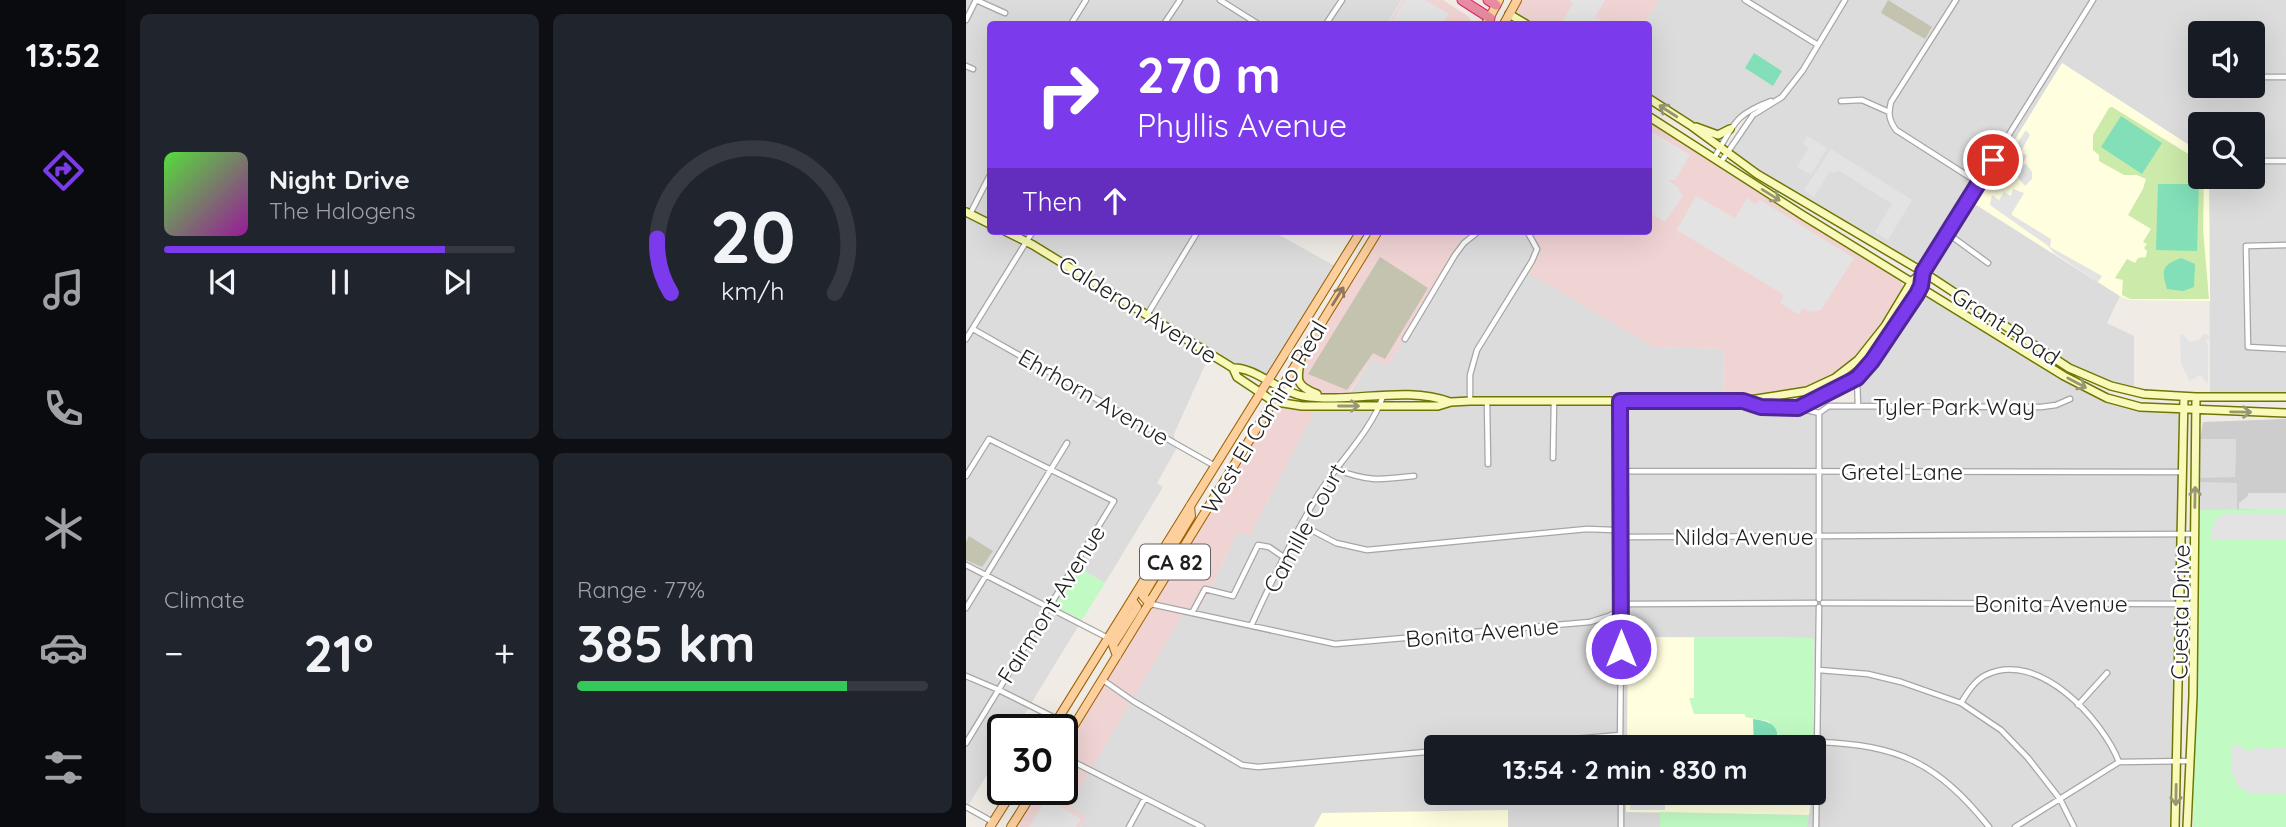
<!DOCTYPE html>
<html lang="en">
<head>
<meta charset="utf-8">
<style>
	:root { --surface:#171b24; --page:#20242c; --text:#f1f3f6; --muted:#9ea1a6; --line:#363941; --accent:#7c3aed }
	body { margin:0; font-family:Quicksand,sans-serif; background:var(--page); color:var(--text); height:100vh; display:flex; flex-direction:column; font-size:26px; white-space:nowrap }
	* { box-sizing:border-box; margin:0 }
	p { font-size:23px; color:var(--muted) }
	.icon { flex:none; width:38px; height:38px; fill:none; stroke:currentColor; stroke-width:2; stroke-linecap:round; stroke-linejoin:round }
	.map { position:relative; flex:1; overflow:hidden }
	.details { display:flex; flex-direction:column; gap:14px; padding:14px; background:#0d0f14; width:840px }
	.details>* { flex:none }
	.top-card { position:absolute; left:21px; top:21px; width:665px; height:214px; border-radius:7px; box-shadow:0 7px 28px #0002; background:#7c3aed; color:#fff; overflow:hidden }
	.controls { position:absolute; left:1222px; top:21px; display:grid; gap:14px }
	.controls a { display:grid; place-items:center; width:77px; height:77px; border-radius:7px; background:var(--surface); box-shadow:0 7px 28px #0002; font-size:35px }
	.speed { position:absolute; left:21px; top:714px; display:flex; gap:14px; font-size:35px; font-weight:700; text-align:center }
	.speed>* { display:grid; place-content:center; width:91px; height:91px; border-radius:50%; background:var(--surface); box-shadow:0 7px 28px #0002; line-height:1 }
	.speed .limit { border:4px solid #111; border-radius:10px; background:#fff; color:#111 }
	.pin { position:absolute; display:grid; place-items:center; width:60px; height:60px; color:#fff; margin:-30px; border:4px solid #fff; border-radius:50%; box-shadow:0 2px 7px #0007 }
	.me { position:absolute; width:77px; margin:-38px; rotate:0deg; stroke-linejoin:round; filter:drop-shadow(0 0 5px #0008) }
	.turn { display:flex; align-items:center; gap:24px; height:147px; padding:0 35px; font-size:32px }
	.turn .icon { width:91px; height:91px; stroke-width:2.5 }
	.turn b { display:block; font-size:49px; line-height:60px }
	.then { display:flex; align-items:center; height:66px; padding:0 35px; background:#0003; gap:14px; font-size:26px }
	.big { font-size:52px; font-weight:800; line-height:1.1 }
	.details .widget { flex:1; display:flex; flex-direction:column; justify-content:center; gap:10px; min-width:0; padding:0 24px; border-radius:10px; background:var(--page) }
	.details .dial { align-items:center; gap:0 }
	.dial svg { height:182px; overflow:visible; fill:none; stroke:var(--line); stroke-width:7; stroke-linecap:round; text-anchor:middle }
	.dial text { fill:var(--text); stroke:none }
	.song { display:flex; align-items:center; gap:21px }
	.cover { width:84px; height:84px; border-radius:10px; background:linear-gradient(135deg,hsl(110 70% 55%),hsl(300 70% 35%)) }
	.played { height:7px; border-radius:4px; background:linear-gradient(90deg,var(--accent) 80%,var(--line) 80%) }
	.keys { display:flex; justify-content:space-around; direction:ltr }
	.heat { display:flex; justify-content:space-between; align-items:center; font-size:38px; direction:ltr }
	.charge { height:10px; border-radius:5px; background:linear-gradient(90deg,#34c759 77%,var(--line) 0) }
	.details .tiles { flex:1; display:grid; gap:14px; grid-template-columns:repeat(2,1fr) }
	.trip { position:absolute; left:458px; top:735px; width:402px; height:70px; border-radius:7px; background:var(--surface); box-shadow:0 7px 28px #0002; font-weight:800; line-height:70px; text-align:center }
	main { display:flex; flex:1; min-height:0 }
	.menu { display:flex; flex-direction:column; width:126px; justify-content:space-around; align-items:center; background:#090b0e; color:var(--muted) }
	.menu .icon { width:49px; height:49px }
	.menu .current { color:var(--accent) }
	.menu b { font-size:32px; color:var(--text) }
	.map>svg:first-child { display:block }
</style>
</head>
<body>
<main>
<nav class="menu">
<b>13:52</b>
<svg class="icon current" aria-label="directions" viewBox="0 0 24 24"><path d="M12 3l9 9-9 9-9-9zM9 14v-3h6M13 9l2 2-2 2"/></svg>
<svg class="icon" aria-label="music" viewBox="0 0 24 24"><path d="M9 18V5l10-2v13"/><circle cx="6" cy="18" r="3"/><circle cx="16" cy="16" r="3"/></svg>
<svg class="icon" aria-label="phone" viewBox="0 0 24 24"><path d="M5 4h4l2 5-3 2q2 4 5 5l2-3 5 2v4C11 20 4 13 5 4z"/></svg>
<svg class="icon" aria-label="climate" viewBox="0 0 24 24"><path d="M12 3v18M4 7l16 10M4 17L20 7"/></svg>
<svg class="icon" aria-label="car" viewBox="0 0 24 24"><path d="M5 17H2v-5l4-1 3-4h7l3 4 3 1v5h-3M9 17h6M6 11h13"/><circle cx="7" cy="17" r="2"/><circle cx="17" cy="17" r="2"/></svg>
<svg class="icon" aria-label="filters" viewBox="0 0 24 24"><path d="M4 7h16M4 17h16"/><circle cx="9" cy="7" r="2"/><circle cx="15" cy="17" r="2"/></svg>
</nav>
<section class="details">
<div class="tiles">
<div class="widget">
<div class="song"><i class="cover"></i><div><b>Night Drive</b><p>The Halogens</p></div></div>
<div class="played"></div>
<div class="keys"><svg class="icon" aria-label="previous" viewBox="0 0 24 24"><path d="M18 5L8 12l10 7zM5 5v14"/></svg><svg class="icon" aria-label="pause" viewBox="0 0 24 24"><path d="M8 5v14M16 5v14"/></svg><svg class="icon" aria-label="next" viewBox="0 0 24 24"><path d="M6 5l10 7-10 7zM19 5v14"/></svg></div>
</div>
<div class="widget dial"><svg viewBox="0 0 100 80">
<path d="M14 69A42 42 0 1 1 86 69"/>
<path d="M14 69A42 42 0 0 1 8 45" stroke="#7c3aed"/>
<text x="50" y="56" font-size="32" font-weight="700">20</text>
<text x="50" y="72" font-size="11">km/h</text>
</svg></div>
<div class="widget"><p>Climate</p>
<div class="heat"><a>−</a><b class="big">21°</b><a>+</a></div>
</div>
<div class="widget"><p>Range · 77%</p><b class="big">385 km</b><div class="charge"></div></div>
</div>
</section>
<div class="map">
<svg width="1320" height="827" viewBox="0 0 1320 827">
	<rect width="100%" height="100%" fill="#f0ece5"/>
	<path fill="#dddcdc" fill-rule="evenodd" d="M 0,0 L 436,0 L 421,24 L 24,24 L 24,231 L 315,231 L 313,235 L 371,267 L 301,382 L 244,354 L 208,434 L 210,449 L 191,483 L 197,487 L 139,583 L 113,568 L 89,606 L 116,620 L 49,730 L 37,730 L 37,749 L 0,809 Z
		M 693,0 L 1320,0 L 1320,397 L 1244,397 L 1243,177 L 1286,177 L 1286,124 L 1234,124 L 1234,152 L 1096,63 L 1010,205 L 1154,296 L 1141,323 L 1168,336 L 1168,392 L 1103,368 L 761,153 L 787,115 L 811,99 L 773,118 L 754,148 L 683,98 L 682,24 L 678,24 ZM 1234,33 L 1286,33 L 1286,86 L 1234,86 Z
		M 513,231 L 561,231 L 688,347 L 757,349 L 758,401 L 795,407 L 832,408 L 853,413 L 863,406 L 892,406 L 891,378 L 942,307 L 957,298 L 969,295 L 1098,376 L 1157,403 L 1218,410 L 1206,827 L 841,827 L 846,793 L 849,793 L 849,747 L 847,747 L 848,639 L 663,637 L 661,747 L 471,747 L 471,793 L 660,793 L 660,812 L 694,812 L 694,827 L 542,827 L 542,810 L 348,827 L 114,827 L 119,818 L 102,807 L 220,609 L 237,605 L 271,532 L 284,535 L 351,406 L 501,404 L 471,397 L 382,396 L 406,358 L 421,366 L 498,243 Z
		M 1234,439 L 1270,439 L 1269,478 L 1234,478 Z
		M 1234,482 L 1271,482 L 1271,510 L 1233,510 Z"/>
	<path fill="#f0d4d4" d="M 437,0 L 477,0 L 503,17 L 507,24 L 422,24 Z
		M 551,0 L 693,0 L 678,24 L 560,24 L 543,14 Z
		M 683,116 L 934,274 L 938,295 L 904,346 L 853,386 L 758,401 L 757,349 L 688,347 L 560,272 L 571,249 L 561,231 L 682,231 Z
		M 412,231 L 513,231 L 499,244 L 421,366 L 406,358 L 381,396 L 358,396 L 333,384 L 336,355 Z
		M 307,401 L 351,406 L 284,535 L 271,532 L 237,605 L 220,609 L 103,806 L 120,818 L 114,827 L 45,827 L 69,789 L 96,789 L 96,745 Z"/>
	<path fill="#fffede" d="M 1096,63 L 1234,152 L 1234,177 L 1243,177 L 1244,301 L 1163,300 L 1154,296 L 1009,204 Z
		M 662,637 L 848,638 L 847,747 L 661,747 Z
		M 660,793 L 846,793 L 843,815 L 660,812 Z
		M 542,810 L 542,827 L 348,827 L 356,813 Z"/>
	<path fill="#cdcdcd" d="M 1320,419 L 1320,509 L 1271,510 L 1271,483 L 1234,482 L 1234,478 L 1269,477 L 1270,439 L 1234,439 L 1237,422 Z"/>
	<path fill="#c4c3b0" d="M 922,0 L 966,27 L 959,39 L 915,13 Z
		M 414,257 L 462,288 L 419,359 L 407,353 L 381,390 L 342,374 Z
		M 3,536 L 27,551 L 16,567 L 0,560 L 0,542 Z"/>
	<path fill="#cceaaa" d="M 1146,107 L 1234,161 L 1234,177 L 1238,177 L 1237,229 L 1243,299 L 1164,299 L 1156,295 L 1157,280 L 1149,278 L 1161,259 L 1169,263 L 1172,258 L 1180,257 L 1181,251 L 1178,248 L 1181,244 L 1177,242 L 1185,229 L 1162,215 L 1177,189 L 1180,179 L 1171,175 L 1158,175 L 1133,161 L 1133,155 L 1127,150 L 1127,135 L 1143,108 Z"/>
	<path fill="#c2fac4" d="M 1320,509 L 1320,827 L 1227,827 L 1233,510 Z
		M 113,568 L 139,583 L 116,620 L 88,606 Z
		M 728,637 L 848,638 L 847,747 L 812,747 L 813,735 L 802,721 L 779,717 L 779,714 L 728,714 L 723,698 L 728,698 Z
		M 694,812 L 843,815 L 841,827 L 694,827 Z"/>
	<path fill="#82dfb8" d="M 788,53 L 816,71 L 807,86 L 779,68 Z
		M 1155,116 L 1196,143 L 1176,174 L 1135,147 Z
		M 1192,184 L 1233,184 L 1231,251 L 1190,250 Z
		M 1215,258 L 1229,264 L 1228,287 L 1217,291 L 1201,289 C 1195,270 1196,265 1215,258 Z
		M 787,719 C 808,722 813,726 812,747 L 788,747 Z"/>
	<path fill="#e3e3e3" d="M 439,0 L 459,0 L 483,14 L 476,24 L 424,24 Z
		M 603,0 L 639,0 L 629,17 L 641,24 L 595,24 L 607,3 Z
		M 683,130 L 724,155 L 709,180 L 702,180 L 713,188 L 712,191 L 717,195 L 699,222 L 683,212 Z
		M 1060,130 L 1064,135 L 1054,153 L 1061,155 L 1056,165 L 1060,164 L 1066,172 L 1066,179 L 1059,186 L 1050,175 L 1047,180 L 1034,179 L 1032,173 Z
		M 841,136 L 861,148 L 845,175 L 831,167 L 843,148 L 837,144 Z
		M 865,149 L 946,200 L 922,240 L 909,232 L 926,204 L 872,170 L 869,173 L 864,171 L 848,197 L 838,190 Z
		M 1047,189 L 1058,193 L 1046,213 L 1046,215 L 1085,239 L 1084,247 L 1136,276 L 1132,282 L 1089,254 L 1081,245 L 1024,205 L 1026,195 L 1033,200 L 1038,192 L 1045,196 Z
		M 730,196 L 769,218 L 781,198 L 789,205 L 794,200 L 888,258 L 855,310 L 844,312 L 838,308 L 832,314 L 814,303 L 818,295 L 711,230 Z
		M 1216,334 L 1224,342 L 1233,340 L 1237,334 L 1243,335 L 1243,339 L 1239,340 L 1242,344 L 1242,384 L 1234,375 L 1224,381 L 1215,364 L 1214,336 Z
		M 1282,493 L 1320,493 L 1320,509 L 1273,509 L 1273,503 L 1282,496 Z
		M 1258,514 L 1320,514 L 1320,540 L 1245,539 L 1245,531 L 1250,519 Z
		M 1271,744 L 1284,752 L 1289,748 L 1299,747 L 1303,750 L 1308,747 L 1320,748 L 1320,794 L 1282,793 L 1270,784 L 1270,776 L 1265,775 L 1266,747 Z
		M 664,794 L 699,794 L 699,810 L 664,810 Z
		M 81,798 L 115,819 L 110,827 L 63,827 Z"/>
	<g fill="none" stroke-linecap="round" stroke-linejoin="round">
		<defs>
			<path id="street" d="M 10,0 L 39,13
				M 254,0 L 292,24
				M 779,0 L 852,45
				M 990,0 L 925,102 C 922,114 923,120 930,130 L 1013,183
				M 0,20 L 10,0
				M 105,24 L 120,0
				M 198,24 L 214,0
				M 360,24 L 376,0
				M 0,66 L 7,69
				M 1232,77 L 1234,77
				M 1286,77 L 1320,77
				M 875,101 L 896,100 L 923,112
				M 748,158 C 768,125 767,115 805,101
				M 1286,161 L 1320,161
				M 755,162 L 787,115 L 816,97 L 837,70 L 879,0
				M 4,214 L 24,175
				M 981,233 L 1022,263
				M 1320,245 L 1280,246 L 1282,347 L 1320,349
				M 957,272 L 1127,0
				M 181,315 L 232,231
				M 7,329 L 249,466
				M 0,339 L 67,231
				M 439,339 L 489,255 L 498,243 L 513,231
				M 891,379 L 892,406
				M 504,401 L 504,375 L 511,350 L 566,261 L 571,249 L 561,231
				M 654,401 L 656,534 L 654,747
				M 521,402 L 522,464
				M 833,408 L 853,413
				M 853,413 L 863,406 L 1075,407 L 1090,405 L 1104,399
				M 853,413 L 853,599
				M 587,458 L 588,401
				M 369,469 C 403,482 413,480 448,476
				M 654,471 L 1217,472
				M 0,476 L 23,439 L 148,501 L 0,743
				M 336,525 L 370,543 L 401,550 L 621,529 L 648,530 L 662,537 L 1228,534
				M 0,565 L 142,638
				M 857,603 L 1227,604
				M 185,604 L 369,644 L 624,622 L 643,616 L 664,604 L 849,603
				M 0,608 L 101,443
				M 226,613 L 239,589 L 267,596 L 292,545 L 303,547 L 319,558
				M 285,626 C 305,582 327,537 352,495 C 371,464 406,430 417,396
				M 853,670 L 902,674 L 935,682 L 995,703 L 1035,730 L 1062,758 L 1094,799 L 1108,827
				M 0,676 L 33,690 L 91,719
				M 137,680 L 167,701 L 276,765 L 292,767 L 471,751
				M 995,703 C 1001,693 1009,680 1020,675 C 1072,649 1137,720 1153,762
				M 1112,705 L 1141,673
				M 852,742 C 933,745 972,763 1023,827
				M 513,747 L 654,735
				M 96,756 L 236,827
				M 655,793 L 655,827
				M 0,807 L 27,822
				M 163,827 L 179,798
				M 850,827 L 853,607
				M 1049,827 L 1153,762 L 1224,761"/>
			<path id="secondary" d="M 543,14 L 560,24
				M 682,98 L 724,125 L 791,174 L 957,272 L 1103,368 L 1145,386 L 1178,394 L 1230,397 L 1320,397
				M 682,116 L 838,216 L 1098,376 L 1141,398 L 1174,407 L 1320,413
				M 730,127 L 752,135 L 764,129
				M 0,212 L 24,224
				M 39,231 L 67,245 L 267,368 C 289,367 313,392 337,396 C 385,404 438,385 484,402
				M 335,358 C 331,379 328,385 351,394
				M 267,368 L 271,377 L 307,401 L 317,403 L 336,406 L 472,406 L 485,402 L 504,401 L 777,401 L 841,391 L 869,378 L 892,360 L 919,326 L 946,281 L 957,272
				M 781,402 L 795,407 L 832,408 L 891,378 L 906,361 L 951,293 L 955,283
				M 1209,827 L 1218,397
				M 1221,827 L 1227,696 L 1230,397"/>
			<path id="primary" d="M 520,24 L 533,0
				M 538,24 L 551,0
				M 184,604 L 177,596 L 225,516 L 224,506
				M 151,656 L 147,645 L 171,607 L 166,600
				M 85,730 L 395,231
				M 96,745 L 412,231
				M 24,827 L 48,789
				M 45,827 L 69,789"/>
			<path id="highway" d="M 496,0 L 524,18
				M 522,0 L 530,5"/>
		</defs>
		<use href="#street" stroke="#a6a6a6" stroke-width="7"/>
		<use href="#secondary" stroke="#6f7704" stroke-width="10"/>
		<use href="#primary" stroke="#996000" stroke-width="10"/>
		<use href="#highway" stroke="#dc236a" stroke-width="11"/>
		<use href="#street" stroke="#fff" stroke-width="4.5"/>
		<use href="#secondary" stroke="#f9fab9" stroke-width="7"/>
		<use href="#primary" stroke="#fccf9d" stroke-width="8"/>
		<use href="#highway" stroke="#e78ca1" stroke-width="9"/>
	</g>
	<defs><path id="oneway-shaft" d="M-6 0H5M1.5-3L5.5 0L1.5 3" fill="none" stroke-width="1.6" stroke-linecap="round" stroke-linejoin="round" transform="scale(1.75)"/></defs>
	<g stroke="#979774">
		<use href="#oneway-shaft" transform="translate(702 111) rotate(-147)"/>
		<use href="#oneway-shaft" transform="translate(805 195) rotate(32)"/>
		<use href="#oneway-shaft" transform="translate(1111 383) rotate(28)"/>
		<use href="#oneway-shaft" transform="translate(383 406)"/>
		<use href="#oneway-shaft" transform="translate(1275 412) rotate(1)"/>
		<use href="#oneway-shaft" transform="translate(1229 497) rotate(-89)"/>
		<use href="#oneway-shaft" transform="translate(1210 795) rotate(91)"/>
	</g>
	<use stroke="#8e775e" href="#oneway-shaft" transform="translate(372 296) rotate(-58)"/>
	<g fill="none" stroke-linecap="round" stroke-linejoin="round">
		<defs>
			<path id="route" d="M 655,649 L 654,401 L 777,401 L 795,407 L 832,408 L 891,378 L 906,361 L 951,294 L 955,286 L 957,272 L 1027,160"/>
		</defs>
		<use href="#route" stroke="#51269a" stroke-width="18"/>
		<use href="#route" stroke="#7c3aed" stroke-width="12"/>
	</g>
	<g text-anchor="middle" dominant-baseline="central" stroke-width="5" stroke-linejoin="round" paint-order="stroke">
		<rect fill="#fff" stroke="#626262" stroke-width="2" x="174" y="544.5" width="70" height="35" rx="5"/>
		<g font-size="21" font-weight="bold" fill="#1f1f1f">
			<text x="209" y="562">CA 82</text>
		</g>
		<g font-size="23" fill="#1f1f1f" stroke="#fff">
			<text transform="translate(172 309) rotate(32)">Calderon Avenue</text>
			<text transform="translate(1040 326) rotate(33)">Grant Road</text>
			<text transform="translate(128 397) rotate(30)">Ehrhorn Avenue</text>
			<text x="988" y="406">Tyler Park Way</text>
			<text transform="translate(298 417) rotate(-59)">West El Camino Real</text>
			<text x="936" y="471">Gretel Lane</text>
			<text transform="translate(338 528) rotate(-61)">Camille Court</text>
			<text x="778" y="536">Nilda Avenue</text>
			<text x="1085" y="603">Bonita Avenue</text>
			<text transform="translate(85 604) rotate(-58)">Fairmont Avenue</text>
			<text transform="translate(1214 612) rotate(-89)">Cuesta Drive</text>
			<text transform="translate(516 632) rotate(-5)">Bonita Avenue</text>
		</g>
	</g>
</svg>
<div class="controls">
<a><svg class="icon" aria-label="sound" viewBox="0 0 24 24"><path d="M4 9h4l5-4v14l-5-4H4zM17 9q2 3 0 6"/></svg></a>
<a><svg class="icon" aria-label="search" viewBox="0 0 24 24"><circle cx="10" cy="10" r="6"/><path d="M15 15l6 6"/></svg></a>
</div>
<div class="speed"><div class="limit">30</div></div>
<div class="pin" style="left:1027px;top:160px;background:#d93025"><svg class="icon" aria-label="arrive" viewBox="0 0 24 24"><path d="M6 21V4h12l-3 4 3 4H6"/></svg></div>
<svg class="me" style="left:655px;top:649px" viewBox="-20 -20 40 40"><circle r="17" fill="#7c3aed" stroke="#fff" stroke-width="3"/><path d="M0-11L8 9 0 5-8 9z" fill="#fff"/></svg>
<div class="trip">13:54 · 2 min · 830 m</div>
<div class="top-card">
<div class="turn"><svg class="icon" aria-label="right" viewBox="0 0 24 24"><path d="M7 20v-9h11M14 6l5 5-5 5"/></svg><div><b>270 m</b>Phyllis Avenue</div></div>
<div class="then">Then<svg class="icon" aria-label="ahead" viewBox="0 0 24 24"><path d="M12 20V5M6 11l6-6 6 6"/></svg></div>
</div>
</div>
</main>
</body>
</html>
